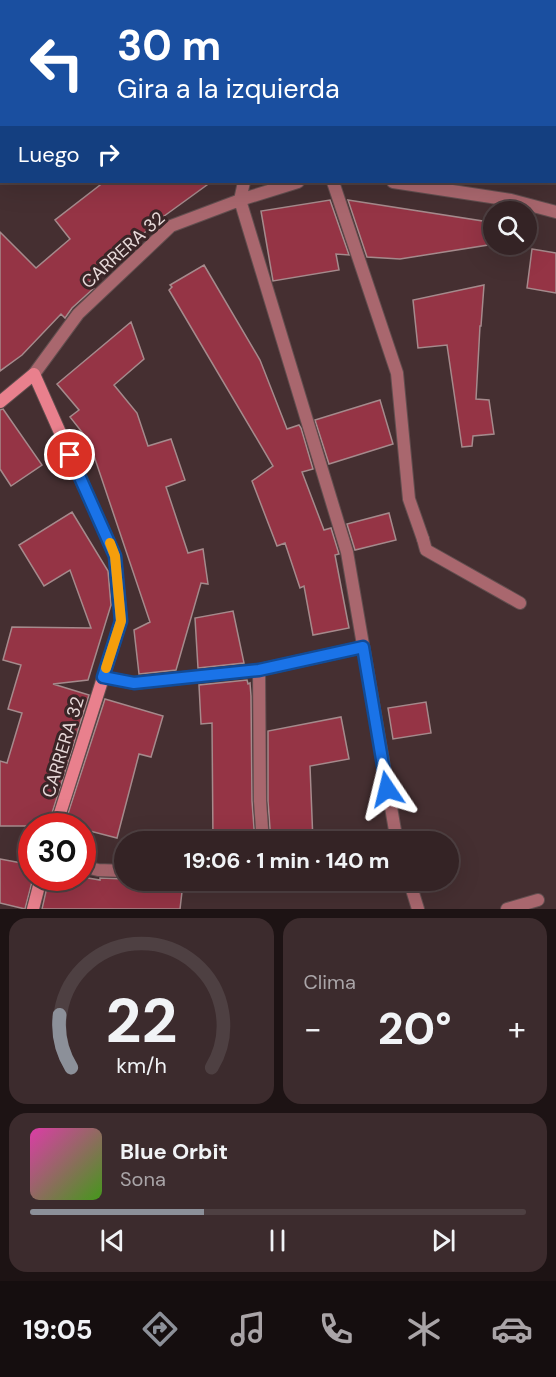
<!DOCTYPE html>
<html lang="es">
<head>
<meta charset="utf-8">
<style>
	:root { --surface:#342325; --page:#3c2b2d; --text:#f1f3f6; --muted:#a9a4a7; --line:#4e4042; --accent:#8c9099 }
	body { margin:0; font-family:"DM Sans",sans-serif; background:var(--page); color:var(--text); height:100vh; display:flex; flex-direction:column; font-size:22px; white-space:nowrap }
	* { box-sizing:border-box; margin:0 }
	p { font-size:20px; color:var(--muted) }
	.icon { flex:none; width:33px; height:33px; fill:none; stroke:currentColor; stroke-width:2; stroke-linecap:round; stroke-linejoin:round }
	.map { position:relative; height:909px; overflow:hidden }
	.side { display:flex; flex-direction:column; gap:9px; padding:9px; background:#1d1314; flex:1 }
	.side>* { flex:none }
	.guide { position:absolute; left:0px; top:0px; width:556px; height:183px; box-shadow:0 6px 24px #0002,0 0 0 2px var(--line); background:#1a4fa0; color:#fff; overflow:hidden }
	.controls { position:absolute; left:483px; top:201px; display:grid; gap:12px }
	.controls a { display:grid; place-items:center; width:54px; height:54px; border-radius:50%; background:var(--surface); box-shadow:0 6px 24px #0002,0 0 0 2px var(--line); font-size:30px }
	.speed { position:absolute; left:18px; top:813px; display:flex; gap:12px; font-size:30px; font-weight:700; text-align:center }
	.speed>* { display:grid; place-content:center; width:78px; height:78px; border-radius:50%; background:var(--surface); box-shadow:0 6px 24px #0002,0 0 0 2px var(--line); line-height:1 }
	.speed .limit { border:9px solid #d22; background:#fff; color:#111 }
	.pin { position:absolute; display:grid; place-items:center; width:51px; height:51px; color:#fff; margin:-26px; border:3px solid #fff; border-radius:50%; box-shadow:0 2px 6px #0007 }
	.me { position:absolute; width:66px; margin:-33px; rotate:350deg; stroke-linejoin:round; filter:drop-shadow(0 0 4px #0008) }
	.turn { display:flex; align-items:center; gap:21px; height:126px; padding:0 18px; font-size:27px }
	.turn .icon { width:78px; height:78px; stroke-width:2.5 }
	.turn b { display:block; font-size:42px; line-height:51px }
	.then { display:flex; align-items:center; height:57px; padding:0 18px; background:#0003; gap:12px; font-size:22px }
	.big { font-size:45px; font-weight:700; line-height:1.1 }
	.side .tile { flex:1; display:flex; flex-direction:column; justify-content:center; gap:9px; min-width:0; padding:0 21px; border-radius:18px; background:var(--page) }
	.side .dial { align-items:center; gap:0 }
	.dial svg { height:156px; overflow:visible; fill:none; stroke:var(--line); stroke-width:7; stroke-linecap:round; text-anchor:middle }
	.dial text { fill:var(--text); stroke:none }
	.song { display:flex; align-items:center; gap:18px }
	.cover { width:72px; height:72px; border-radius:9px; background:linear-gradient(135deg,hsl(320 70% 55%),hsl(100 70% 35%)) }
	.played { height:6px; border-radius:3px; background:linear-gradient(90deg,var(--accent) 35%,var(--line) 35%) }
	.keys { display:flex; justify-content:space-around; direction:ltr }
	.heat { display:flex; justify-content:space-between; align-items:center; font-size:33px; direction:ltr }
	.side .tiles { flex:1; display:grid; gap:9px; grid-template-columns:1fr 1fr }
	.tile:last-child { grid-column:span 2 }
	.trip { position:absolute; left:114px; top:831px; width:345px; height:60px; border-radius:30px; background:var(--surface); box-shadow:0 6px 24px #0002,0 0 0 2px var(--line); font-weight:700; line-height:60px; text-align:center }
	.dock { display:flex; height:96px; justify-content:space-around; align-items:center; background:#150e0f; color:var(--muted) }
	.dock .icon { width:42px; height:42px }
	.dock .current { color:var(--accent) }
	.dock b { font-size:27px; color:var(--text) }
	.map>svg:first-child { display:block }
</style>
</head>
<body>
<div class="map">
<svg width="556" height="909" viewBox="0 0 556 909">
	<rect width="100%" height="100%" fill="#452f31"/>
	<path fill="#953445" stroke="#a58a8c" stroke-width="1.5" d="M 104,182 L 211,182 L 149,227 L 150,228 L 95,274 L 97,276 L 89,282 L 94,288 L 72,308 L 65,318 L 61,314 L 22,355 L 0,371 L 0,232 L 36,268 L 70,239 L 55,220 Z
		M 330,200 L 349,255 L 336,254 L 339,270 L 273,281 L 261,211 Z
		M 348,200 L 489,222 L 488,245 L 400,259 L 367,257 Z
		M 532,249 L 556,253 L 556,293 L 527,288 Z
		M 204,265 L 260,360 L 287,429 L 299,425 L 301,428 L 313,469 L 302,472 L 324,530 L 331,528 L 339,554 L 335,555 L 349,628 L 313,635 L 304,586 L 300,588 L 285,543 L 277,546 L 252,481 L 273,466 L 169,290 L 172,287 L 170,285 Z
		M 484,285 L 481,326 L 480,326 L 476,399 L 489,400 L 494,434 L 473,436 L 472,446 L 462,447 L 447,345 L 418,348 L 413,300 Z
		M 131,322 L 144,359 L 114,385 L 137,413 L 148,446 L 171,439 L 185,480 L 166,487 L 188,553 L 203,549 L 208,584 L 201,583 L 176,670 L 139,674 L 134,630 L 150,622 L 89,441 L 70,417 L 79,410 L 57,384 Z
		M 380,400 L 393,444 L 329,464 L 315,420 Z
		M 3,409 L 42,465 L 11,486 L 0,469 L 0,410 Z
		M 72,512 L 108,571 L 111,605 L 88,680 L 53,684 L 89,695 L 48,826 L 0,826 L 0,761 L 7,763 L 22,713 L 8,709 L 21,665 L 3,660 L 12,627 L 91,628 L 70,570 L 44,586 L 19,545 Z
		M 389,513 L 396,540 L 355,550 L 347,524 Z
		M 233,611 L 244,663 L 198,668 L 195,618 Z
		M 247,680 L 248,684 L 250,683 L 251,696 L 252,801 L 255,842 L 213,842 L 212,723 L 201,724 L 199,685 Z
		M 105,699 L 163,716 L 151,757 L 139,754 L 117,838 L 82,829 L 82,826 L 64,826 Z
		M 426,702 L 431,733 L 393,739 L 388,708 Z
		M 341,717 L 349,759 L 310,766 L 313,842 L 271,842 L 268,801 L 268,731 Z
		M 0,859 L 32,865 L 33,878 L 25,909 L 0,903 Z
		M 49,878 L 88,878 L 100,880 L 100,878 L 124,879 L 183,883 L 180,909 L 42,909 Z"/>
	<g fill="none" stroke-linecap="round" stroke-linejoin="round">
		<defs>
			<path id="service" d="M 423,539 L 426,550 L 520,603"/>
			<path id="minor" d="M 284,2 L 285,0
				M 0,8 L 2,8
				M 0,124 L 2,123
				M 244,182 L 240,200 L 347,552 L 397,842
				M 333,182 L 397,373 L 409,499 L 423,539
				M 393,182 L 511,200 L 556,212
				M 34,374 L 78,314 L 171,226 L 240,200 L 298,182
				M 259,670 L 260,801 L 263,842
				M 103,677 L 134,683 L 259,670 L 363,647
				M 82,866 L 98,870 L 124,871
				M 276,880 L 410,884
				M 409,880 L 418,909
				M 507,909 L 538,900"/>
			<path id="secondary" d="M 0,402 L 34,374 L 115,556 L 121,621 L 56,826
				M 33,909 L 41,878"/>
		</defs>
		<use href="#service" stroke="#624e4f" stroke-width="14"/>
		<use href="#minor" stroke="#624e4f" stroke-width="14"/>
		<use href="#secondary" stroke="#624e4f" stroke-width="14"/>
		<use href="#service" stroke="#a9676e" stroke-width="12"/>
		<use href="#minor" stroke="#a9676e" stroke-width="12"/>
		<use href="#secondary" stroke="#e9808d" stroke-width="12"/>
	</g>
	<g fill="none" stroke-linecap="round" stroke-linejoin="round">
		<defs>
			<path id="route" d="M 70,455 L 115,556 L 121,621 L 103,677 L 134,683 L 259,670 L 363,647 L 387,789"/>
		</defs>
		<use href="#route" stroke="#114b97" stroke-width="15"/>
		<use href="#route" stroke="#1a73e8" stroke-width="10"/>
		<path stroke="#f59e0b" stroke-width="10" d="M 106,668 L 121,621 L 115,556 L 110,543"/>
	</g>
	<g text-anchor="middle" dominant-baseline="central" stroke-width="6" stroke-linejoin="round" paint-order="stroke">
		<g font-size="18" fill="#e8dada" stroke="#3a2527">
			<text transform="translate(123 250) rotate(-42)">CARRERA 32</text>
			<text transform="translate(63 747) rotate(-73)">CARRERA 32</text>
		</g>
	</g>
</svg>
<div class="controls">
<a><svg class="icon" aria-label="search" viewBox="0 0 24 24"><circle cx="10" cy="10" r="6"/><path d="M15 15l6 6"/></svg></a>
</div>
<div class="speed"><div class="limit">30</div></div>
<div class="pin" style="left:70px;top:455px;background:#d93025"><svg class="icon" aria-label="arrive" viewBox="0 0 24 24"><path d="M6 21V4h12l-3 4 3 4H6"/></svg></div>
<svg class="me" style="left:387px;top:789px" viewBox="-20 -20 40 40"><path d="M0-17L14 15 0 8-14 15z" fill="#1a73e8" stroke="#fff" stroke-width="4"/></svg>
<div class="trip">19:06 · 1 min · 140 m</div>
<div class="guide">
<div class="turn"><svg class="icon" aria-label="left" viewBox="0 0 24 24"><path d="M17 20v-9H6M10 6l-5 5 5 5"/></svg><div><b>30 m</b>Gira a la izquierda</div></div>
<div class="then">Luego<svg class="icon" aria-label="right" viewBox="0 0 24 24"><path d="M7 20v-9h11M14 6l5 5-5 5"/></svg></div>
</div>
</div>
<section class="side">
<div class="tiles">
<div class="tile dial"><svg viewBox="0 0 100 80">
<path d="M14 69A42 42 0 1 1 86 69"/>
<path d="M14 69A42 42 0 0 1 8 42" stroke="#8c9099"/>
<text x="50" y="56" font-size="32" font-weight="700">22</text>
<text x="50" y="72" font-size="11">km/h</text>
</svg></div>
<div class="tile"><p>Clima</p>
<div class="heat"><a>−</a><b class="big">20°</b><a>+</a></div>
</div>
<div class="tile">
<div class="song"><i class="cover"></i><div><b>Blue Orbit</b><p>Sona</p></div></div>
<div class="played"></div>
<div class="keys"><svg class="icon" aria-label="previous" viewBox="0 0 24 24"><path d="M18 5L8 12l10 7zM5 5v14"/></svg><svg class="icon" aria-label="pause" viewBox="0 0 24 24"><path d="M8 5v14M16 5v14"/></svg><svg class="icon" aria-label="next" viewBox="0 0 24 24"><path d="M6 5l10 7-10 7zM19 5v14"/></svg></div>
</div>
</div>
</section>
<nav class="dock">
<b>19:05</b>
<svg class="icon current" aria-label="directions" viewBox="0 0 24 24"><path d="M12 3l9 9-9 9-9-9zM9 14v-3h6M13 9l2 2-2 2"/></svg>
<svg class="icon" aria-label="music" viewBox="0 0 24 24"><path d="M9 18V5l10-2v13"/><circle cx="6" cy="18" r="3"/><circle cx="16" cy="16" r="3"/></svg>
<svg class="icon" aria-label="phone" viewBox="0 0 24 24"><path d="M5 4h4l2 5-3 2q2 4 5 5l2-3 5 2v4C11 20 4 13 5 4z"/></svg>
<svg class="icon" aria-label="climate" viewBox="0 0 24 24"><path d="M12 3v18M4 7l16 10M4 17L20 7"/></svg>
<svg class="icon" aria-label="car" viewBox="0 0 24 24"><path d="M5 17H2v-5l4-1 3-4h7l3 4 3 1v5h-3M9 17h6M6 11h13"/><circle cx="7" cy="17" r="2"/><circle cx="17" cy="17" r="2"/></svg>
</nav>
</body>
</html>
